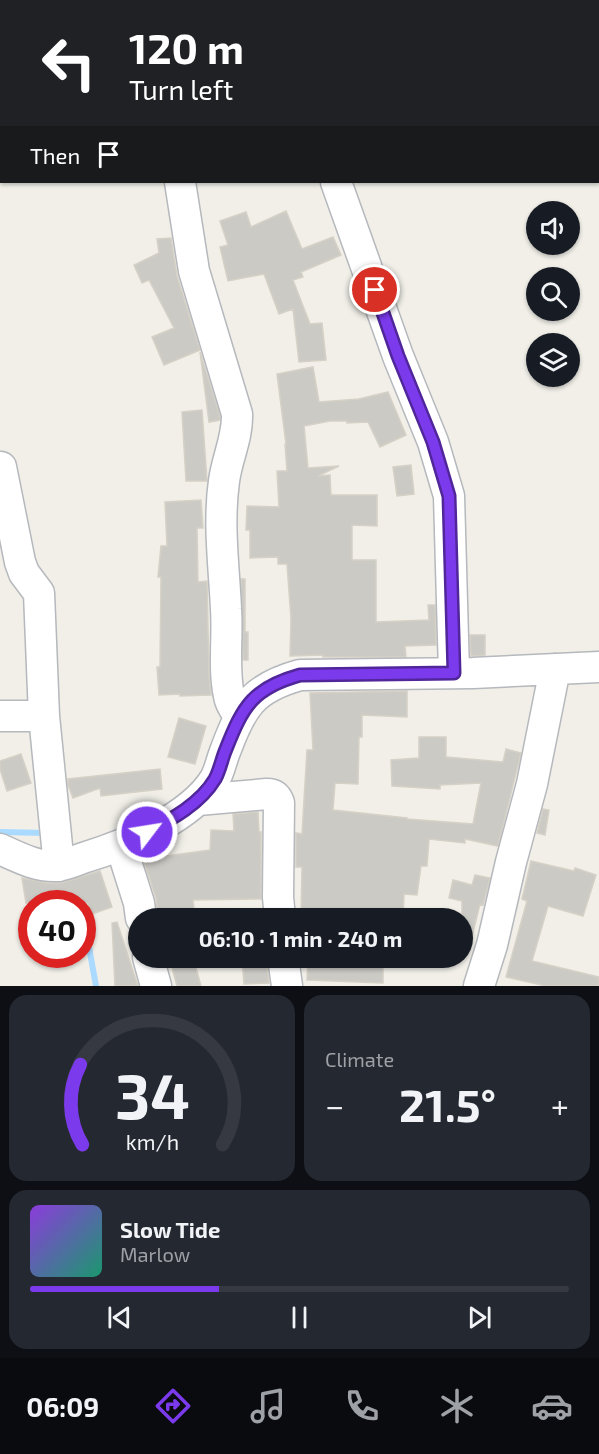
<!DOCTYPE html>
<html lang="en">
<head>
<meta charset="utf-8">
<style>
	:root { --surface:#171b24; --page:#242831; --text:#f1f3f6; --muted:#9ea1a6; --line:#363941; --accent:#7c3aed }
	body { margin:0; font-family:"Exo 2",sans-serif; background:var(--page); color:var(--text); height:100vh; display:flex; flex-direction:column; font-size:22px; white-space:nowrap }
	* { box-sizing:border-box; margin:0 }
	p { font-size:20px; color:var(--muted) }
	.icon { flex:none; width:33px; height:33px; fill:none; stroke:currentColor; stroke-width:2; stroke-linecap:round; stroke-linejoin:round }
	.map { position:relative; height:986px; overflow:hidden }
	.panel { display:flex; flex-direction:column; gap:9px; padding:9px; background:#0d0f14; flex:1 }
	.panel>* { flex:none }
	.top-card { position:absolute; left:0px; top:0px; width:600px; height:183px; box-shadow:0 2px 4px #0004; background:#202124; color:#fff; overflow:hidden }
	.buttons { position:absolute; left:526px; top:201px; display:grid; gap:12px }
	.buttons a { display:grid; place-items:center; width:54px; height:54px; border-radius:50%; background:var(--surface); box-shadow:0 2px 4px #0004; font-size:30px }
	.speed { position:absolute; left:18px; top:890px; display:flex; gap:12px; font-size:30px; font-weight:700; text-align:center }
	.speed>* { display:grid; place-content:center; width:78px; height:78px; border-radius:50%; background:var(--surface); box-shadow:0 2px 4px #0004; line-height:1 }
	.speed .limit { border:9px solid #d22; background:#fff; color:#111 }
	.pin { position:absolute; display:grid; place-items:center; width:51px; height:51px; color:#fff; margin:-26px; border:3px solid #fff; border-radius:50%; box-shadow:0 2px 6px #0007 }
	.me { position:absolute; width:66px; margin:-33px; rotate:59deg; stroke-linejoin:round; filter:drop-shadow(0 0 4px #0008) }
	.turn { display:flex; align-items:center; gap:21px; height:126px; padding:0 30px; font-size:27px }
	.turn .icon { width:78px; height:78px; stroke-width:2.5 }
	.turn b { display:block; font-size:42px; line-height:51px }
	.then { display:flex; align-items:center; height:57px; padding:0 30px; background:#0003; gap:12px; font-size:22px }
	.big { font-size:45px; font-weight:700; line-height:1.1 }
	.panel .widget { flex:1; display:flex; flex-direction:column; justify-content:center; gap:9px; min-width:0; padding:0 21px; border-radius:18px; background:var(--page) }
	.panel .dial { align-items:center; gap:0 }
	.dial svg { height:156px; overflow:visible; fill:none; stroke:var(--line); stroke-width:7; stroke-linecap:round; text-anchor:middle }
	.dial text { fill:var(--text); stroke:none }
	.song { display:flex; align-items:center; gap:18px }
	.cover { width:72px; height:72px; border-radius:9px; background:linear-gradient(135deg,hsl(270 70% 55%),hsl(160 70% 35%)) }
	.played { height:6px; border-radius:3px; background:linear-gradient(90deg,var(--accent) 35%,var(--line) 35%) }
	.keys { display:flex; justify-content:space-around; direction:ltr }
	.heat { display:flex; justify-content:space-between; align-items:center; font-size:33px; direction:ltr }
	.panel .tiles { flex:1; display:grid; gap:9px; grid-template-columns:1fr 1fr }
	.widget:last-child { grid-column:span 2 }
	.trip { position:absolute; left:128px; top:908px; width:345px; height:60px; border-radius:30px; background:var(--surface); box-shadow:0 2px 4px #0004; font-weight:700; line-height:60px; text-align:center }
	.tabs { display:flex; height:96px; justify-content:space-around; align-items:center; background:#090b0e; color:var(--muted) }
	.tabs .icon { width:42px; height:42px }
	.tabs .active { color:var(--accent) }
	.tabs b { font-size:27px; color:var(--text) }
	.map>svg:first-child { display:block }
</style>
</head>
<body>
<div class="map">
<svg width="599" height="986" viewBox="0 0 599 986">
	<rect width="100%" height="100%" fill="#f1efe8"/>
	<g fill="none" stroke-linecap="round" stroke-linejoin="round">
		<path stroke="#aadaff" stroke-width="6" d="M 0,832 L 47,833
			M 82,908 L 96,986"/>
	</g>
	<path fill="#cccac5" stroke="#d6d1c6" stroke-width="1.5" d="M 286,211 L 302,249 L 333,237 L 341,255 L 301,272 L 303,277 L 293,280 L 310,324 L 322,323 L 326,360 L 299,362 L 293,309 L 279,314 L 264,274 L 228,281 L 220,247 L 228,245 L 220,221 L 246,212 L 251,227 Z
		M 171,238 L 177,276 L 200,350 L 164,365 L 152,337 L 174,328 L 149,280 L 142,283 L 134,265 L 159,253 L 157,239 Z
		M 200,352 L 220,416 L 220,420 L 209,422 Z
		M 313,367 L 319,402 L 359,399 L 388,392 L 406,435 L 380,447 L 368,422 L 347,423 L 347,421 L 330,421 L 304,426 L 308,468 L 339,466 L 318,476 L 330,475 L 331,495 L 377,495 L 377,526 L 352,525 L 352,560 L 376,560 L 376,622 L 429,620 L 428,605 L 435,605 L 436,645 L 405,646 L 406,657 L 323,657 L 323,655 L 290,656 L 291,619 L 287,564 L 278,564 L 278,557 L 250,558 L 250,530 L 246,530 L 247,506 L 279,507 L 277,471 L 287,471 L 285,444 L 286,444 L 277,374 Z
		M 202,410 L 207,481 L 186,481 L 182,412 Z
		M 411,465 L 414,494 L 397,496 L 393,467 Z
		M 201,500 L 203,528 L 197,528 L 198,582 L 207,581 L 209,675 L 211,695 L 180,696 L 180,694 L 159,695 L 157,667 L 160,667 L 161,577 L 158,577 L 161,546 L 167,546 L 165,502 Z
		M 241,579 L 245,579 L 245,632 L 248,632 L 248,660 L 243,660 Z
		M 470,635 L 485,635 L 485,655 L 471,656 Z
		M 407,691 L 407,717 L 362,715 L 362,737 L 359,737 L 358,784 L 335,783 L 333,810 L 407,818 L 407,819 L 473,824 L 481,783 L 440,785 L 440,789 L 392,786 L 391,760 L 419,758 L 419,737 L 446,737 L 446,757 L 503,762 L 506,749 L 521,753 L 498,846 L 465,839 L 465,843 L 429,839 L 427,866 L 421,866 L 417,895 L 404,894 L 403,918 L 301,918 L 302,867 L 296,867 L 296,833 L 302,834 L 307,750 L 313,750 L 310,693 Z
		M 179,718 L 206,726 L 195,764 L 168,757 Z
		M 21,754 L 31,783 L 7,791 L 0,769 L 0,761 Z
		M 160,769 L 162,789 L 101,796 L 100,788 L 73,798 L 68,785 L 68,779 Z
		M 543,809 L 549,810 L 545,835 L 537,833 Z
		M 258,812 L 259,832 L 261,832 L 261,899 L 193,900 L 195,918 L 158,918 L 156,898 L 143,859 L 210,850 L 211,830 L 234,831 L 233,814 Z
		M 531,861 L 574,871 L 575,868 L 596,875 L 583,916 L 548,906 L 532,961 L 599,977 L 599,986 L 546,986 L 506,977 L 527,901 L 522,899 Z
		M 100,871 L 112,907 L 92,914 L 88,903 L 26,903 L 22,878 L 47,883 L 61,883 Z
		M 475,875 L 490,878 L 483,905 L 480,904 L 468,953 L 462,952 L 462,901 L 449,898 L 453,880 L 472,885 Z
		M 117,922 L 138,986 L 115,986 L 112,923 Z
		M 169,957 L 193,957 L 201,986 L 177,986 Z
		M 347,957 L 383,957 L 383,983 L 307,980 L 308,959 L 346,961 Z
		M 266,958 L 269,983 L 244,984 L 242,959 Z"/>
	<g fill="none" stroke-linecap="round" stroke-linejoin="round">
		<defs>
			<path id="minor" d="M 122,0 L 123,2
				M 273,0 L 273,2
				M 180,182 L 194,271 L 237,414 C 238,437 227,458 224,481 C 218,524 224,566 226,609 C 228,638 223,668 229,696 C 230,704 235,710 239,716
				M 336,182 L 398,356 L 433,442 L 449,496 L 454,673
				M 1,467 L 20,562 L 24,573 L 39,593 L 44,716
				M 0,716 L 44,716 L 59,866
				M 198,800 L 267,794 C 274,794 277,797 279,803 L 278,897 L 280,918
				M 121,846 L 139,903 L 141,918
				M 0,849 C 18,857 36,867 57,866 C 66,865 75,861 83,858 C 126,845 191,818 215,779 C 220,770 222,758 226,749 C 242,706 253,688 300,675 L 473,673 L 599,667
				M 148,957 L 156,986
				M 283,957 L 287,986
				M 479,986 L 492,945 L 511,862 L 532,784 L 555,669"/>
		</defs>
		<use href="#minor" stroke="#b5b8bc" stroke-width="33"/>
		<use href="#minor" stroke="#fff" stroke-width="30"/>
	</g>
	<g fill="none" stroke-linecap="round" stroke-linejoin="round">
		<defs>
			<path id="route" d="M 147,832 C 172,819 200,804 215,779 C 220,770 222,758 226,749 C 243,706 253,688 300,675 L 454,673 L 449,496 L 433,442 L 398,356 L 375,290"/>
		</defs>
		<use href="#route" stroke="#51269a" stroke-width="15"/>
		<use href="#route" stroke="#7c3aed" stroke-width="10"/>
	</g>
</svg>
<div class="buttons">
<a><svg class="icon" aria-label="sound" viewBox="0 0 24 24"><path d="M4 9h4l5-4v14l-5-4H4zM17 9q2 3 0 6"/></svg></a>
<a><svg class="icon" aria-label="search" viewBox="0 0 24 24"><circle cx="10" cy="10" r="6"/><path d="M15 15l6 6"/></svg></a>
<a><svg class="icon" aria-label="layers" viewBox="0 0 24 24"><path d="M12 4l9 5-9 5-9-5zM3 14l9 5 9-5"/></svg></a>
</div>
<div class="speed"><div class="limit">40</div></div>
<div class="pin" style="left:375px;top:290px;background:#d93025"><svg class="icon" aria-label="arrive" viewBox="0 0 24 24"><path d="M6 21V4h12l-3 4 3 4H6"/></svg></div>
<svg class="me" style="left:147px;top:832px" viewBox="-20 -20 40 40"><circle r="17" fill="#7c3aed" stroke="#fff" stroke-width="3"/><path d="M0-11L8 9 0 5-8 9z" fill="#fff"/></svg>
<div class="trip">06:10 · 1 min · 240 m</div>
<div class="top-card">
<div class="turn"><svg class="icon" aria-label="left" viewBox="0 0 24 24"><path d="M17 20v-9H6M10 6l-5 5 5 5"/></svg><div><b>120 m</b>Turn left</div></div>
<div class="then">Then<svg class="icon" aria-label="arrive" viewBox="0 0 24 24"><path d="M6 21V4h12l-3 4 3 4H6"/></svg></div>
</div>
</div>
<section class="panel">
<div class="tiles">
<div class="widget dial"><svg viewBox="0 0 100 80">
<path d="M14 69A42 42 0 1 1 86 69"/>
<path d="M14 69A42 42 0 0 1 13 28" stroke="#7c3aed"/>
<text x="50" y="56" font-size="32" font-weight="700">34</text>
<text x="50" y="72" font-size="11">km/h</text>
</svg></div>
<div class="widget"><p>Climate</p>
<div class="heat"><a>−</a><b class="big">21.5°</b><a>+</a></div>
</div>
<div class="widget">
<div class="song"><i class="cover"></i><div><b>Slow Tide</b><p>Marlow</p></div></div>
<div class="played"></div>
<div class="keys"><svg class="icon" aria-label="previous" viewBox="0 0 24 24"><path d="M18 5L8 12l10 7zM5 5v14"/></svg><svg class="icon" aria-label="pause" viewBox="0 0 24 24"><path d="M8 5v14M16 5v14"/></svg><svg class="icon" aria-label="next" viewBox="0 0 24 24"><path d="M6 5l10 7-10 7zM19 5v14"/></svg></div>
</div>
</div>
</section>
<nav class="tabs">
<b>06:09</b>
<svg class="icon active" aria-label="directions" viewBox="0 0 24 24"><path d="M12 3l9 9-9 9-9-9zM9 14v-3h6M13 9l2 2-2 2"/></svg>
<svg class="icon" aria-label="music" viewBox="0 0 24 24"><path d="M9 18V5l10-2v13"/><circle cx="6" cy="18" r="3"/><circle cx="16" cy="16" r="3"/></svg>
<svg class="icon" aria-label="phone" viewBox="0 0 24 24"><path d="M5 4h4l2 5-3 2q2 4 5 5l2-3 5 2v4C11 20 4 13 5 4z"/></svg>
<svg class="icon" aria-label="climate" viewBox="0 0 24 24"><path d="M12 3v18M4 7l16 10M4 17L20 7"/></svg>
<svg class="icon" aria-label="car" viewBox="0 0 24 24"><path d="M5 17H2v-5l4-1 3-4h7l3 4 3 1v5h-3M9 17h6M6 11h13"/><circle cx="7" cy="17" r="2"/><circle cx="17" cy="17" r="2"/></svg>
</nav>
</body>
</html>
